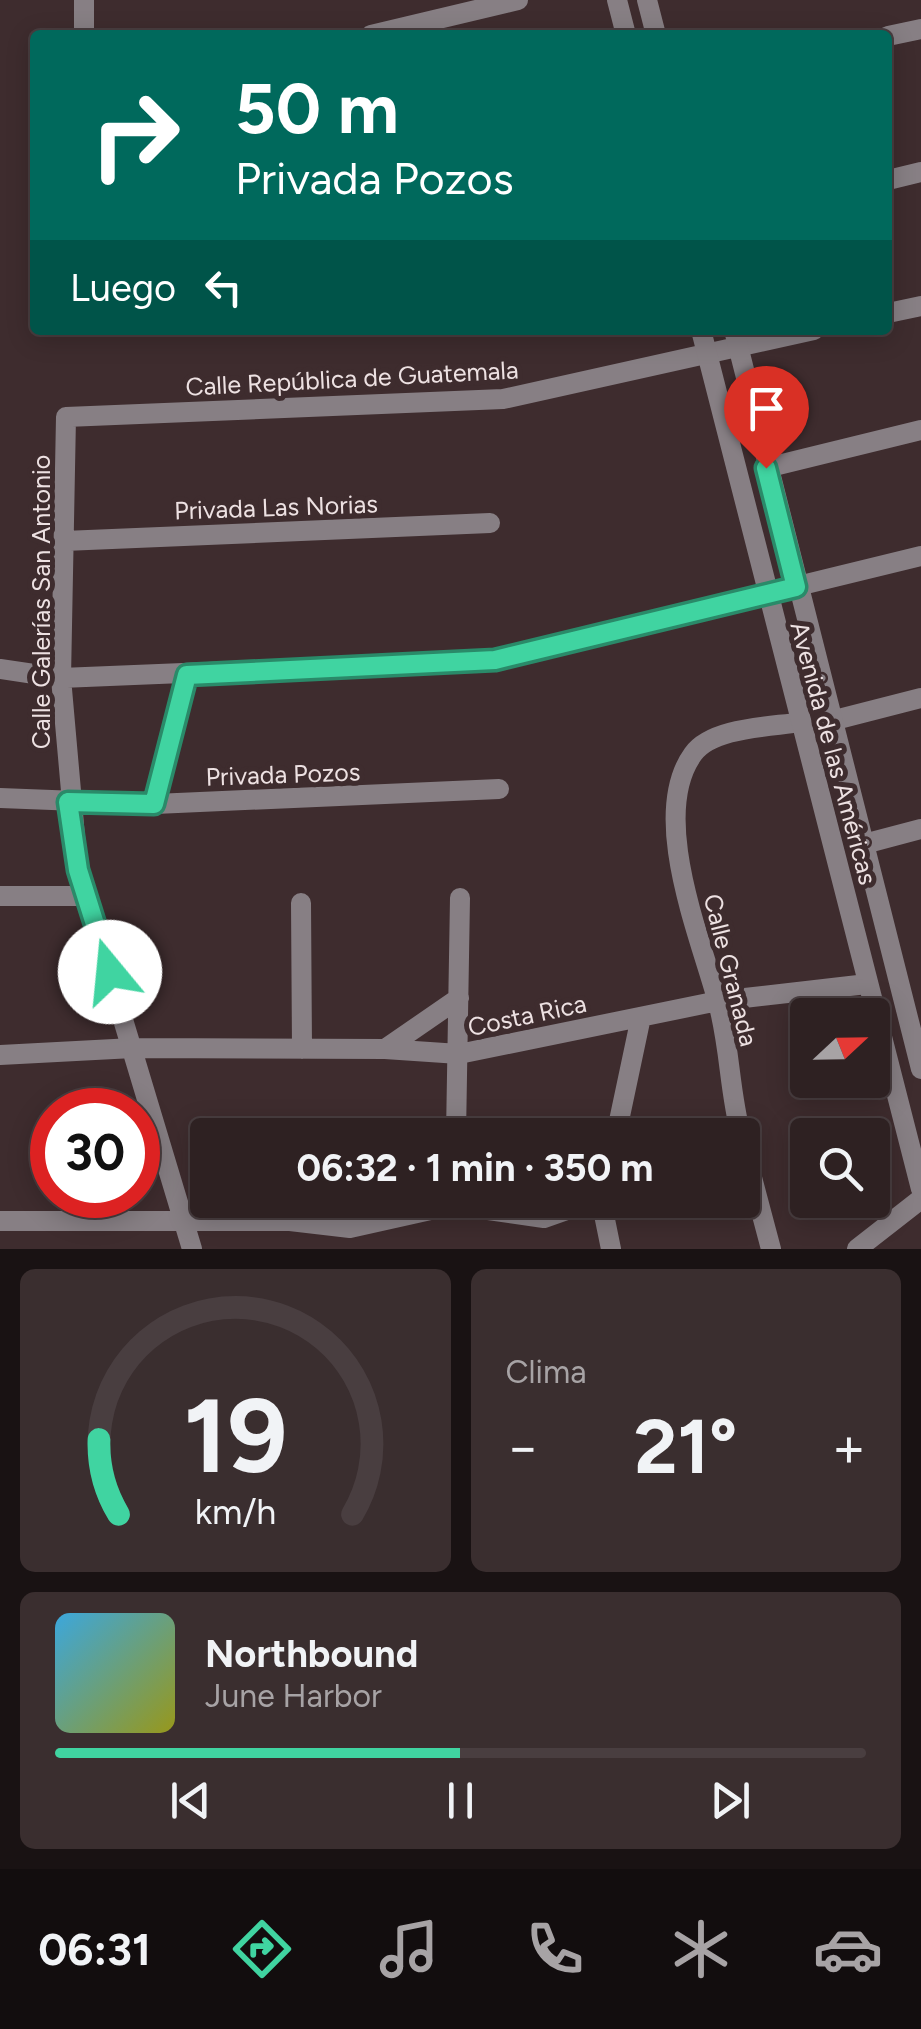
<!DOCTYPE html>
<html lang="es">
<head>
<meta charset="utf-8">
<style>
	:root { --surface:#2e2122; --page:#3a2e2f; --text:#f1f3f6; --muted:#a7a3a5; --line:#493e40; --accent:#40d4a1 }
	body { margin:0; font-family:Figtree,sans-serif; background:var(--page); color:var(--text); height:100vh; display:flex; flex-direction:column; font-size:38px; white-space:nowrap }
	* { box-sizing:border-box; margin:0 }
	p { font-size:32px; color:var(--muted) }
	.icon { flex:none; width:55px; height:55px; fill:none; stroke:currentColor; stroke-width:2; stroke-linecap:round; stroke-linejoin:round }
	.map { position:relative; height:1249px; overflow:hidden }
	.side { display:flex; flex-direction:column; gap:20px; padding:20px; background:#191213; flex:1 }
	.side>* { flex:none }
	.top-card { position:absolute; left:30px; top:30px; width:862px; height:305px; border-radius:10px; box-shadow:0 5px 25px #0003,0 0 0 2px var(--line); background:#00695c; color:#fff; overflow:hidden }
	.needle { width:65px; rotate:68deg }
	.controls { position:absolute; left:790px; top:998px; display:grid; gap:20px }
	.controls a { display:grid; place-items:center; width:100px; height:100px; border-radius:10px; background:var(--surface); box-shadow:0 5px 25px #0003,0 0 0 2px var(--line); font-size:50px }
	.speed { position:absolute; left:30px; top:1088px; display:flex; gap:20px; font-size:50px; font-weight:700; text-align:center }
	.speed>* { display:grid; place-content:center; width:130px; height:130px; border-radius:50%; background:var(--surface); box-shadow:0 5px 25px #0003,0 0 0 2px var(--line); line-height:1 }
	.speed .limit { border:15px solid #d22; background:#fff; color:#111 }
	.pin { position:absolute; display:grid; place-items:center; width:85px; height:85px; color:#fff; margin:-102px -42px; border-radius:50% 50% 50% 0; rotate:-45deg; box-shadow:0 0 10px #0007 }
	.pin .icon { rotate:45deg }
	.me { position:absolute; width:110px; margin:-55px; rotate:343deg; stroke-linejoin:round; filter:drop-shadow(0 0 8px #0008) }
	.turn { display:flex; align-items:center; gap:35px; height:210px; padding:0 40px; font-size:45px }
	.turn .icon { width:130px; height:130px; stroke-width:2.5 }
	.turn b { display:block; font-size:70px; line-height:85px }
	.then { display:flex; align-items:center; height:95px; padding:0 40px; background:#0003; gap:20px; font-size:38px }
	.big { font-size:75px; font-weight:700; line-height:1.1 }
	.side .widget { flex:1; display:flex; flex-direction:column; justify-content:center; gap:15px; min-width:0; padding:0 35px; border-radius:15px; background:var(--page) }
	.side .dial { align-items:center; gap:0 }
	.dial svg { height:260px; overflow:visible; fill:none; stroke:var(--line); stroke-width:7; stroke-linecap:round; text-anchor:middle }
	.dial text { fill:var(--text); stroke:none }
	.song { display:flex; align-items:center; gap:30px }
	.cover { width:120px; height:120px; border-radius:15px; background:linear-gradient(135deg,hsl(200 70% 55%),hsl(60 70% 35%)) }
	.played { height:10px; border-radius:5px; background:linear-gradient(90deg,var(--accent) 50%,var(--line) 50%) }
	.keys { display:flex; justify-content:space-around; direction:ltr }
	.heat { display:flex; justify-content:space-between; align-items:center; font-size:55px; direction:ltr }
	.side .tiles { flex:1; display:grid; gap:20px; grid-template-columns:1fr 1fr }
	.widget:last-child { grid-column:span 2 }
	.trip { position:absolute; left:190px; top:1118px; width:570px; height:100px; border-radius:10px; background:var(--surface); box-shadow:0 5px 25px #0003,0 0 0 2px var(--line); font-weight:700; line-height:100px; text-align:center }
	.dock { display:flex; height:160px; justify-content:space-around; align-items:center; background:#120d0e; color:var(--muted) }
	.dock .icon { width:70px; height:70px }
	.dock .on { color:var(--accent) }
	.dock b { font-size:45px; color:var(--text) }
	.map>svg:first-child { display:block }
</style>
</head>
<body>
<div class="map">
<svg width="921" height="1249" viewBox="0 0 921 1249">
	<rect width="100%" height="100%" fill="#3e2c2e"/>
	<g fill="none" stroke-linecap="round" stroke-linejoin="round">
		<path stroke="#877f84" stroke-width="20" d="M 84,0 L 84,35
			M 371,35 L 518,0
			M 888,36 L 921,29
			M 888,180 L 921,172
			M 888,313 L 921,306
			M 766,468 L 921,430
			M 64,541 L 490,523
			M 0,669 L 61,678 L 495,660 L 921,556
			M 831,721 L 921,698
			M 0,798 L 155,804 L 499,789
			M 155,804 L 187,675
			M 864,844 L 921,829
			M 0,896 L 87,896
			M 301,903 L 302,1049
			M 385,1049 L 459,998
			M 0,1055 L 133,1048 L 385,1049 L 459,1054 L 718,1001 L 867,984
			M 456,1135 L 460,898
			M 616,1135 L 641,1017
			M 741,1135 C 729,1091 730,1043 717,999 C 700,936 649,815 693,754 C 712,727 771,727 801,722
			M 742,1140 L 771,1249
			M 601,1200 L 611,1249
			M 0,1221 L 290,1221 L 350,1228 L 453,1205 L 544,1218 L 595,1200
			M 192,1249 L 78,870 L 61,678 L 66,417 L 503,399 L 814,330
			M 857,1249 L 921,1199"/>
		<path stroke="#877f84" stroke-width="20" d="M 617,0 L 626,35
			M 647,0 L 656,35
			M 701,330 L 921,1189
			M 734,330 L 921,1069"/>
	</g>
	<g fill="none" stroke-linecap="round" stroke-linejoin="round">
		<defs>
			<path id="route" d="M 110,972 L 78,870 L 68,802 L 154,804 L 187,675 L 495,660 L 796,587 L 766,468"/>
		</defs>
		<use href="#route" stroke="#2a8a69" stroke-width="25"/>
		<use href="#route" stroke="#40d4a1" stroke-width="18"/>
	</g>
	<g text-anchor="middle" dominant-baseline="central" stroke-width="10" stroke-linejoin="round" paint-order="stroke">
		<g font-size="25" fill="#ede1e2" stroke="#3e2c2e">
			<text transform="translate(352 378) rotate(-3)">Calle República de Guatemala</text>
			<text transform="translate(276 507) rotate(-2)">Privada Las Norias</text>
			<text transform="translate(41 602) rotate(-90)">Calle Galerías San Antonio</text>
			<text transform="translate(834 753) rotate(75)">Avenida de las Américas</text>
			<text transform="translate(283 774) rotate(-2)">Privada Pozos</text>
			<text transform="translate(731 970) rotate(76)">Calle Granada</text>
			<text transform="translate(527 1015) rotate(-12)">Costa Rica</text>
		</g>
	</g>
</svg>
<div class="controls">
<a><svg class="needle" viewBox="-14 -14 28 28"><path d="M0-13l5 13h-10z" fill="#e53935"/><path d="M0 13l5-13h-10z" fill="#a7a3a5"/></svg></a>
<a><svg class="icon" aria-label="search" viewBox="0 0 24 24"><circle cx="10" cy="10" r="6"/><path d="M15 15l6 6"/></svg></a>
</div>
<div class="speed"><div class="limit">30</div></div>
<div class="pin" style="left:766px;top:468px;background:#d93025"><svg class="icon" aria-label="arrive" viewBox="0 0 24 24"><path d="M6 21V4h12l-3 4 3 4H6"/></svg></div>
<svg class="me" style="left:110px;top:972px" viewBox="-20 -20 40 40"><circle r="19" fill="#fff"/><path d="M0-13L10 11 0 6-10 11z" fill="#40d4a1"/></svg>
<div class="trip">06:32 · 1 min · 350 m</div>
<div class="top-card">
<div class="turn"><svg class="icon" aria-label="right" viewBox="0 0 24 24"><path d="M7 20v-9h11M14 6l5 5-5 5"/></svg><div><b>50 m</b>Privada Pozos</div></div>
<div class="then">Luego<svg class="icon" aria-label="left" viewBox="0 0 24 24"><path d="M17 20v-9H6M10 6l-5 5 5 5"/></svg></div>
</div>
</div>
<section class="side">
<div class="tiles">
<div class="widget dial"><svg viewBox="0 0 100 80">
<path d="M14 69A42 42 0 1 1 86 69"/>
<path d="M14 69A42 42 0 0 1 8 46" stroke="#40d4a1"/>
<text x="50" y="56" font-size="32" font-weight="700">19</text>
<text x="50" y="72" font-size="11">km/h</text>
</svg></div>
<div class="widget"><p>Clima</p>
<div class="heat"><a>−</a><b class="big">21°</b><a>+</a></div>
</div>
<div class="widget">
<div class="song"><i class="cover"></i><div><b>Northbound</b><p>June Harbor</p></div></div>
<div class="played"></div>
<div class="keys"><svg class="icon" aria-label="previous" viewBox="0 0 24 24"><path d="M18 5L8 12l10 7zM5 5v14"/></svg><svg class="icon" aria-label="pause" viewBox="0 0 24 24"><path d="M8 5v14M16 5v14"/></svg><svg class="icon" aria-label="next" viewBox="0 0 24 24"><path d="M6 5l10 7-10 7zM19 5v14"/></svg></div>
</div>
</div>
</section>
<nav class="dock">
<b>06:31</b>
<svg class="icon on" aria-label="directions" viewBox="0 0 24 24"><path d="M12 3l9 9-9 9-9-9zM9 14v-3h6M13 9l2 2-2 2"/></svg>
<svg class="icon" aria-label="music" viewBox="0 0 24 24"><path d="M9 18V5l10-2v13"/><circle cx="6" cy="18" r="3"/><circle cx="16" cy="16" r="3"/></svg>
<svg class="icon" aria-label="phone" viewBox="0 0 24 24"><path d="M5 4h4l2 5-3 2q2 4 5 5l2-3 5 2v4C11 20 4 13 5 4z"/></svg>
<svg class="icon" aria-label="climate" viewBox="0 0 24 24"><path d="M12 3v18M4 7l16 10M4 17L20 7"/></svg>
<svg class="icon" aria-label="car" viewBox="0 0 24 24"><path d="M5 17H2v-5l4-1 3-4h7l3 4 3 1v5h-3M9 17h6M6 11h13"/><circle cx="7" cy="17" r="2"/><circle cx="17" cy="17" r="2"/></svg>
</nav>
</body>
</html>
